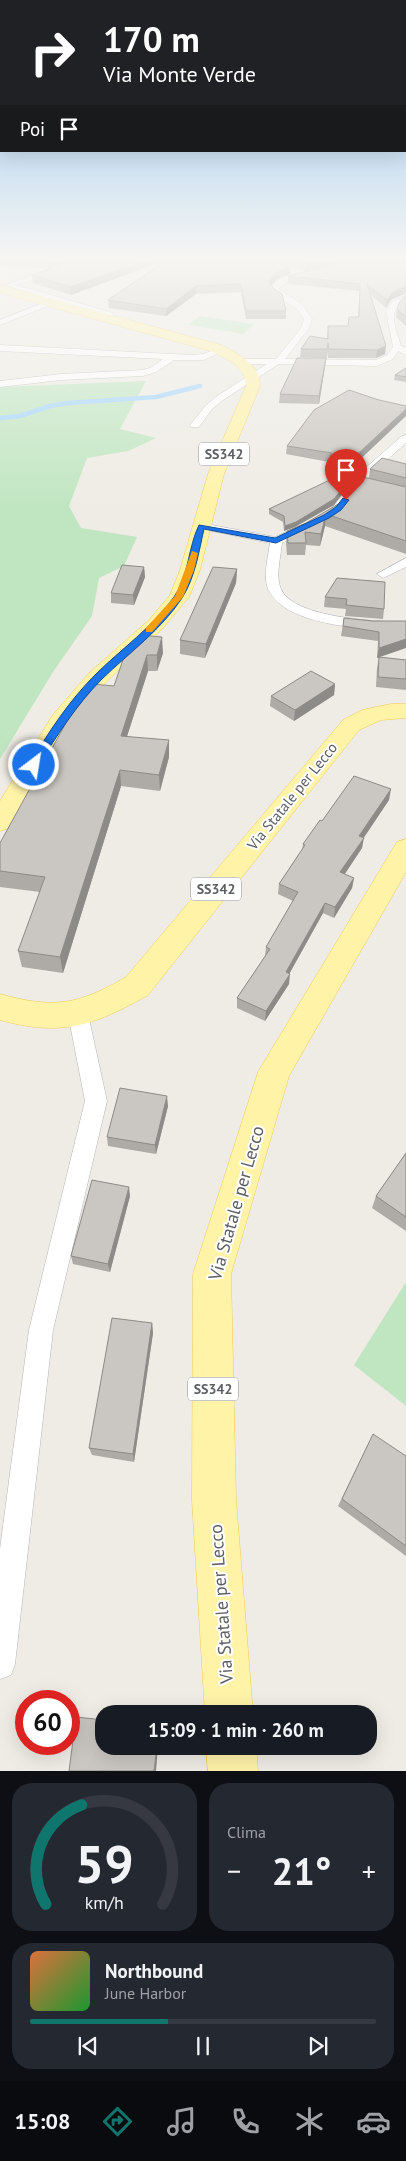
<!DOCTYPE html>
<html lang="it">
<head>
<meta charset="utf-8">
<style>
	:root { --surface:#171b24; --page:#242831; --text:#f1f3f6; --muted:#9ea1a6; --line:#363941; --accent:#0f766e }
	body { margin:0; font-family:"PT Sans",sans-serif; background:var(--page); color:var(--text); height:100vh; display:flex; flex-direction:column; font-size:19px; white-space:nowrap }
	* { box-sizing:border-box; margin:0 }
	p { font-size:16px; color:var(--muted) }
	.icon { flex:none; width:28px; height:28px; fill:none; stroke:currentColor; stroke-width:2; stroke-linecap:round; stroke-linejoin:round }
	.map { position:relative; height:1771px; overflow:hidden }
	.details { display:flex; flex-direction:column; gap:12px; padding:12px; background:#0d0f14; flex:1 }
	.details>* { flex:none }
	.top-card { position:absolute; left:0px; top:0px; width:406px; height:152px; box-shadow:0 5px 20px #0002; background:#202124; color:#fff; overflow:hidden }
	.speed { position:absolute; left:15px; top:1690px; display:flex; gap:10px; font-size:25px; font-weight:700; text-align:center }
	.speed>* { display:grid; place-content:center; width:65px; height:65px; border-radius:50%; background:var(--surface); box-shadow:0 5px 20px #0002; line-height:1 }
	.speed .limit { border:8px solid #d22; background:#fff; color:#111 }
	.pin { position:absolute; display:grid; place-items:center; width:42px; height:42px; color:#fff; margin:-51px -21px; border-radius:50% 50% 50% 0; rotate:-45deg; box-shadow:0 0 5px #0007 }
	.pin .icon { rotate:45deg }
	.me { position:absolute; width:55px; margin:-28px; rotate:31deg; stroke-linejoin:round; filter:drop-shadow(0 0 4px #0008) }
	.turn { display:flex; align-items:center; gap:18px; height:105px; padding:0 20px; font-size:22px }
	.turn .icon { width:65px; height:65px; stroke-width:2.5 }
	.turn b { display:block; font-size:35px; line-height:42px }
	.then { display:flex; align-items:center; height:48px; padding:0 20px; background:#0003; gap:10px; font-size:19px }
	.big { font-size:38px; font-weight:700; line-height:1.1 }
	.details .widget { flex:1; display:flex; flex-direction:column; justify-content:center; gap:8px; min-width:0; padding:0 18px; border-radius:20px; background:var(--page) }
	.details .dial { align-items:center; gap:0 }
	.dial svg { height:130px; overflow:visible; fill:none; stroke:var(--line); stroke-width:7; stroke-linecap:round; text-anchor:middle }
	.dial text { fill:var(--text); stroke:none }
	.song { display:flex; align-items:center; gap:15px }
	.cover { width:60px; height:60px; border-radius:8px; background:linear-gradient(135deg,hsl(20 70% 55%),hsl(130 70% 35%)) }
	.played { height:5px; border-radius:2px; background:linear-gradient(90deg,var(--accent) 40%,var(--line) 40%) }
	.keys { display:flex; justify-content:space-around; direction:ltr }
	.heat { display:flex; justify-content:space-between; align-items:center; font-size:28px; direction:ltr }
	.details .tiles { flex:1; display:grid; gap:12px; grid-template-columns:1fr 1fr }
	.widget:last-child { grid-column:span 2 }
	.trip { position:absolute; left:95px; top:1705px; width:282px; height:50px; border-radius:20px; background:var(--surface); box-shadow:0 5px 20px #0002; font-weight:700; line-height:50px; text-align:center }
	.menu { display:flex; height:80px; justify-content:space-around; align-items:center; background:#090b0e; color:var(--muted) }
	.menu .icon { width:35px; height:35px }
	.menu .on { color:var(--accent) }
	.menu b { font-size:22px; color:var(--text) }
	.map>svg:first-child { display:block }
</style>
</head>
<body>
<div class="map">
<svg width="406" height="1771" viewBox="0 0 406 1771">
	<rect width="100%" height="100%" fill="#eeece4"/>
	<path fill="#c0e6c1" d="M 200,316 L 254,324 L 243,334 L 188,325 Z
		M 146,381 L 120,429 L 156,438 L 128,451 L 87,458 L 69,506 L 81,528 L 137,537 L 124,566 L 99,578 L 92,616 L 53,672 L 0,759 L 0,387 Z
		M 406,1282 L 406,1406 L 354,1365 Z"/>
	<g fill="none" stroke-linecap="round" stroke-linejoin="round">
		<path stroke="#a3d5ff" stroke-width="4.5" d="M 0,418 L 20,416 L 50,406 L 68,403 L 156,397 L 200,386"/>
		<defs>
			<path id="service" d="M 0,269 L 48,272"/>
			<path id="minor" d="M 79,260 L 90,260 L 17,285 L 113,313 L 113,317 L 107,317 L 5,285 Z
				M 310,272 L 313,272 L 313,276 L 287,282 L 278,289 L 302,304 L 312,319 L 309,328 L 285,359 L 376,360 L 387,355 L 393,347 L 386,311 L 392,302 L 406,295 L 406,300 C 386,312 396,327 401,346 L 406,348 L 406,355 L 398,351 L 393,359 L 377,366 L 279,364 L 223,400 L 212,409 L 199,427 L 191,427 L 190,425 L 206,405 L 217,396 L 267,364 L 241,364 L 238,363 L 238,359 L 276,359 L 301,328 L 304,319 L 296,308 L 274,295 L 270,289 C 277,275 296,275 310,272 Z
				M 48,301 L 55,303 L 0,325 L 0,320 Z
				M 0,345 L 191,355 L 203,354 L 222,347 L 226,350 L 204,360 L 174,360 L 156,372 L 143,376 L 61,380 L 0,387 L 0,381 L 61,374 L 142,370 L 150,368 L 163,359 L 0,351 Z
				M 406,435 L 406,443 L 370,475 L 339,513 L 331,513 L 329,511 L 331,509 L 362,471 L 402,436 Z
				M 201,523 L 275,537 L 302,525 L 310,525 L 312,527 L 310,529 L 282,543 C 281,556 275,576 281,589 C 293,618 378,622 406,622 L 406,630 C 370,630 285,627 268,589 C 263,576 268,557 270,543 L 197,528 L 195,526 L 197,524 Z
				M 406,558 L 406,567 L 383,578 L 377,574 Z
				M 78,1006 L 85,1008 L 88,1014 L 107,1101 L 53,1330 L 15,1664 L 11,1675 L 0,1679 L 0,1549 L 29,1330 L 85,1101 L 68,1014 L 71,1008 Z"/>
			<path id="primary" d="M 0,285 L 221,345 C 238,354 260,364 260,386 L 224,474 L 200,570 L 189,597 L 163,628 L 105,683 L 70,725 L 9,828 L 0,831 L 0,801 L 52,716 L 89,673 L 149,620 L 170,595 L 180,570 L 208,474 L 246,386 C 246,366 227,359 211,351 L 0,293 Z
				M 391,704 L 406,704 L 406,718 L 381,720 L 359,730 L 148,995 C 94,1026 61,1037 0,1020 L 0,994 C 54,1009 78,1005 126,977 L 343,720 L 362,710 Z
				M 406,839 L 406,872 L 289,1076 L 231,1274 L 236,1500 L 253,1714 L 205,1714 L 192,1500 L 193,1274 L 258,1072 L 397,842 Z
				M 206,1746 L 256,1746 L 258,1771 L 208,1771 Z"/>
		</defs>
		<use href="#service" stroke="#b4b6bb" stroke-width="5"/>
		<use href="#minor" stroke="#b4b6bb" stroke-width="1"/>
		<use href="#primary" stroke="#f3cb58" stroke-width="1"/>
		<use href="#service" stroke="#fff" stroke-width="4.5"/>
		<use href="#minor" fill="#fff" fill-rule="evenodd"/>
		<use href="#primary" fill="#fff3a8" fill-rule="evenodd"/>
	</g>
	<path fill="#aeaaa6" d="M 0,260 L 72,260 L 49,268 L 5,265 L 0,264 Z
		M 166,260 L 71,295 L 33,283 L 32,275 L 128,263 Z
		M 167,260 L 290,274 L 277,279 L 271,285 L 286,311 L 286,319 L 246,319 L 241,292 L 196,294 L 166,316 L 109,308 L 108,300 Z
		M 275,260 L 348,260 L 305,271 Z
		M 350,260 L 391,300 L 386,308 L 371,295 L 385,354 L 376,358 L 328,358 L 328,351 L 327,358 L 300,357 L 301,349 L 327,339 L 328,326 L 348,326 L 358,317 L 360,291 L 288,284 L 288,276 Z
		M 406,295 L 406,326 L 396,317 L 397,309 Z
		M 326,358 L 319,404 L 279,403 L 280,394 Z
		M 406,368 L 406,382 L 394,380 L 395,375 Z
		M 379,400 L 349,470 L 329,465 L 329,462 L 286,454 L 287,446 Z
		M 406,464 L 406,554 L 325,526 L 320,546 L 306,545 L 305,555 L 287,555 L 286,543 L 287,531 L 306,523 L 345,500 L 369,479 L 370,469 Z
		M 360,470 L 334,505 L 284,531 L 283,522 L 269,514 L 269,509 Z
		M 144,567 L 145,577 L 134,605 L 111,603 L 111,593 Z
		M 237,569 L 236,583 L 205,658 L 180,654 L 180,640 Z
		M 337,578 L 384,609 L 383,619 L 345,616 L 346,609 L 324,607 L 325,597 Z
		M 344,618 L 373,621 L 406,621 L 379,657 L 406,660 L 406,690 L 376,687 L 377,668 L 379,658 L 377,658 L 378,641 L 341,636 Z
		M 127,648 L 163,653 L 157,671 L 148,671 L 127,736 L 169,757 L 160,791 L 121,786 L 63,973 L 22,967 L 18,951 L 40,892 L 0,887 L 0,843 L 114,686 Z
		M 335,684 L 334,695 L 294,721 L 270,706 L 271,696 Z
		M 389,800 L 363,838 L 362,848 L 344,874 L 354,878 L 352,888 L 334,918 L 323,913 L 289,974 L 289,984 L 265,1021 L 237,1008 L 237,998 L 265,956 L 266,947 L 293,901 L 278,894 L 279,884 L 302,850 L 303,844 L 322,821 Z
		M 168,1106 L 156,1154 L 108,1146 L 107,1137 Z
		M 406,1153 L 406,1231 L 372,1208 L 376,1196 Z
		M 130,1196 L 110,1272 L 73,1264 L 71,1256 Z
		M 152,1323 L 153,1333 L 134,1462 L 92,1455 L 89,1448 Z
		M 369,1442 L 406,1456 L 406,1556 L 338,1506 Z"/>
	<path fill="#8d8b87" d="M 50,260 L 72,260 L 49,268 L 48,261 Z
		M 146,260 L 166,260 L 71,295 L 70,287 Z
		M 320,260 L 348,260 L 305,271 L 306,264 Z
		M 291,267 L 290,274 L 277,279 L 268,288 L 269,281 L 277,272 Z
		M 196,286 L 196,294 L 166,316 L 166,309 Z
		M 406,286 L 406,293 L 391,300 L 386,308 L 387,300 L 392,293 Z
		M 386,346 L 385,354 L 376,358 L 377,350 Z
		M 326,358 L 325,367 L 319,404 L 319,396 Z
		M 406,409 L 406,416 L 349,470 L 350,461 Z
		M 361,465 L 360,470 L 334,505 L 295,527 L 284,531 L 285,526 Z
		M 326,514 L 325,526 L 320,546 L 321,534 Z
		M 144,567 L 145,577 L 134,605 L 133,595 Z
		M 237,569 L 236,583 L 205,658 L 206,644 Z
		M 162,637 L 163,653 L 157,671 L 157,655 Z
		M 406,639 L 406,648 L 377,658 L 379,648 Z
		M 147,655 L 148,671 L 122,752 L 121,736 Z
		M 335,684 L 334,695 L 294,721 L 295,710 Z
		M 169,740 L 169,757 L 160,791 L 159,775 Z
		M 120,770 L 121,786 L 63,973 L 60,957 Z
		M 391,789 L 389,800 L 359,845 L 364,838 L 362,848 L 339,883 L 340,872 L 359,836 Z
		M 354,878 L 352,888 L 334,918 L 335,907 Z
		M 325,903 L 323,913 L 287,978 L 290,974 L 289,984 L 265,1021 L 266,1011 L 286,972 Z
		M 167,1096 L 168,1106 L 156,1154 L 155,1145 Z
		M 129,1187 L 130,1196 L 110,1272 L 108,1264 Z
		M 152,1323 L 153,1333 L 134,1462 L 133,1454 Z
		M 157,1746 L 158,1746 L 156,1771 L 154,1771 Z"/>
	<path fill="#cac6c1" stroke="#8d8b87" d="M 74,260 L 123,260 L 128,263 L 134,260 L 146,260 L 70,287 L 32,275 Z
		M 167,260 L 272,260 L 291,267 L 277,272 L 269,281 L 273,288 L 282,294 L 286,311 L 246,311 L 241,284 L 196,286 L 166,309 L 108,300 Z
		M 296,260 L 320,260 L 306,264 Z
		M 350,260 L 406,260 L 406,286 L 392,293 L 387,300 L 367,284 L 386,346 L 377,350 L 329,349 L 328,343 L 327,349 L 301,349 L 310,336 L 328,339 L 328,326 L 348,326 L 349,317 L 359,317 L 360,284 L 288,276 Z
		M 406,295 L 406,317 L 397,309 L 399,303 Z
		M 297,358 L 326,358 L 319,396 L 280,394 Z
		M 406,368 L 406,377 L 395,375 Z
		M 349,390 L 379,400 L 406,406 L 406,409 L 350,461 L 330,456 L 332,453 L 287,446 L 314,410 Z
		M 382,458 L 406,464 L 406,478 L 370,469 Z
		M 361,465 L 334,499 L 296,522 L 285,526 L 284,516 L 269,509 Z
		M 363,477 L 406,487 L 406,541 L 326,514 L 321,534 L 305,532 L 306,543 L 288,543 L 287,531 L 306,523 L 345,500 Z
		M 122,565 L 144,567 L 133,595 L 111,593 Z
		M 213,567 L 237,569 L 206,644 L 180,640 Z
		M 337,578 L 385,582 L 384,609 L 346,605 L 347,599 L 325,597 Z
		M 344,618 L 373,621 L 406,621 L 406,639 L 379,648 L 379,632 L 343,626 Z
		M 140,635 L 162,637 L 157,655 L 147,655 L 121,736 L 169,740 L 159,775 L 120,770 L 60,957 L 18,951 L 45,877 L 0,871 L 0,843 L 73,710 L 92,684 L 114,686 L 127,648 Z
		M 379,657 L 406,660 L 406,679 L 378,677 Z
		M 311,671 L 335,684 L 295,710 L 271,696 Z
		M 354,776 L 391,789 L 359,836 L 364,838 L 340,872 L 354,878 L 335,907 L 325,903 L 286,972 L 290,974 L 266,1011 L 237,998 L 270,949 L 266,947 L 298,892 L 279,884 L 305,845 L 303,844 L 320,820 L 322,821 Z
		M 120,1088 L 167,1096 L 155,1145 L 107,1137 Z
		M 406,1153 L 406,1217 L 376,1196 Z
		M 92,1180 L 129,1187 L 108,1264 L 71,1256 Z
		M 112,1318 L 152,1323 L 133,1454 L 89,1448 Z
		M 373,1434 L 406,1456 L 406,1546 L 342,1499 Z
		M 76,1717 L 104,1720 L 104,1746 L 157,1746 L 154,1771 L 69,1771 Z"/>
	<linearGradient id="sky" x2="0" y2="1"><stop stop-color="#8cc1f1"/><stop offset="0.51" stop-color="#f7f6f3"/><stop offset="1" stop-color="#f7f6f3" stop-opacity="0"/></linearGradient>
	<rect width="406" height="508" fill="url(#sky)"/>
	<path fill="#1a73e8" stroke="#114b97" d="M 343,498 L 349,500 L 341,510 L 329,518 L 276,543 L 204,529 C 199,551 195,578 182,598 C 162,629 129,653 102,679 C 76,705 57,736 37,767 L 30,767 L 29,765 C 48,733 68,702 95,675 C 121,649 153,627 174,597 C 189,576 188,547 199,525 L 275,538 L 324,515 L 336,507 Z"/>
	<path fill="#f59e0b" d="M 192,551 L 198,553 L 194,570 L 183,597 L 152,632 L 146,632 L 146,628 L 175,596 Z"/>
	<g text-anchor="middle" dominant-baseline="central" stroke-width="4" stroke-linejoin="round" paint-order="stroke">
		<g fill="#fff" stroke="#8d8f92" stroke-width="1">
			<rect x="199" y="442.5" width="50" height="23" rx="4"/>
			<rect x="191" y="877.5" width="50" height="23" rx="4"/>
			<rect x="188" y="1377.5" width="50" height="23" rx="4"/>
		</g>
		<g font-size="14" font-weight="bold" fill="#5c5f64">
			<text x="224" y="454">SS342</text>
			<text x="216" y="889">SS342</text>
			<text x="213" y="1389">SS342</text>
		</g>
		<g font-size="15" fill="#5c5f64" stroke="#fff">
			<text transform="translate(292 796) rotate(-51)">Via Statale per Lecco</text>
		</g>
		<g font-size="18" fill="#5c5f64" stroke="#fff">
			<text transform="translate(236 1203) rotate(-74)">Via Statale per Lecco</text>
			<text transform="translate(221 1604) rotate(-94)">Via Statale per Lecco</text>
		</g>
	</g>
</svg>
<div class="speed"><div class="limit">60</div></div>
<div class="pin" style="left:346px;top:500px;background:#d93025"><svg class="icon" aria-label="arrive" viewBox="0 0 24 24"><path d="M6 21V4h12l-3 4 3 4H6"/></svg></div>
<svg class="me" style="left:34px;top:765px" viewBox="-20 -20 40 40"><circle r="17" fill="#1a73e8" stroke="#fff" stroke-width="3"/><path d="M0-11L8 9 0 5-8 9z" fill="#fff"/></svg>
<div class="trip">15:09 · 1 min · 260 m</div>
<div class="top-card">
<div class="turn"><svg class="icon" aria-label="right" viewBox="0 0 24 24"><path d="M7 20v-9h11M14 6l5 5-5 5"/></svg><div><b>170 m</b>Via Monte Verde</div></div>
<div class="then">Poi<svg class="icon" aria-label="arrive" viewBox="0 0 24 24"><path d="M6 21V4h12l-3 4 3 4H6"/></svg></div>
</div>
</div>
<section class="details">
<div class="tiles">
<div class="widget dial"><svg viewBox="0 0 100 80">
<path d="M14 69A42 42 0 1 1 86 69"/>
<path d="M14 69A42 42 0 0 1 36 8" stroke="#0f766e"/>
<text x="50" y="56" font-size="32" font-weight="700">59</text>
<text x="50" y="72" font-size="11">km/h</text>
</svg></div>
<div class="widget"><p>Clima</p>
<div class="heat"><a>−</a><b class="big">21°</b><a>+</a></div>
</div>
<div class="widget">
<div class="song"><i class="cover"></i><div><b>Northbound</b><p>June Harbor</p></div></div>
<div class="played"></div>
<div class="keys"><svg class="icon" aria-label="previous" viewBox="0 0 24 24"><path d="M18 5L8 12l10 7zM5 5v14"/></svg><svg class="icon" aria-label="pause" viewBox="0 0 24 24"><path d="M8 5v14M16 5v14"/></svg><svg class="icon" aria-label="next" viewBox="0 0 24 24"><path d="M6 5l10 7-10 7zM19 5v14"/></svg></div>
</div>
</div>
</section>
<nav class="menu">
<b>15:08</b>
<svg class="icon on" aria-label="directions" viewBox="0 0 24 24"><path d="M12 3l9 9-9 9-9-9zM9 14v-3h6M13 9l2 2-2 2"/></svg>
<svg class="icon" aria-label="music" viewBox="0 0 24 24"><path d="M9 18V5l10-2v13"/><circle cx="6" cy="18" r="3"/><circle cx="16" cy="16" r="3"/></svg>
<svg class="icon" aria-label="phone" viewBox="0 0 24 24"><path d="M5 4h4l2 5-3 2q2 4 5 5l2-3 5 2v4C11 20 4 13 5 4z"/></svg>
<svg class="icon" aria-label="climate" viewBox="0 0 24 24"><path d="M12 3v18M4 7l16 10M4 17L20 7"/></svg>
<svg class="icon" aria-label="car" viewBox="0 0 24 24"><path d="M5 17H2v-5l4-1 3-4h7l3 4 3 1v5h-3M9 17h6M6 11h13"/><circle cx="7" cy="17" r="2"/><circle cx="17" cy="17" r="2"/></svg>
</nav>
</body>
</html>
